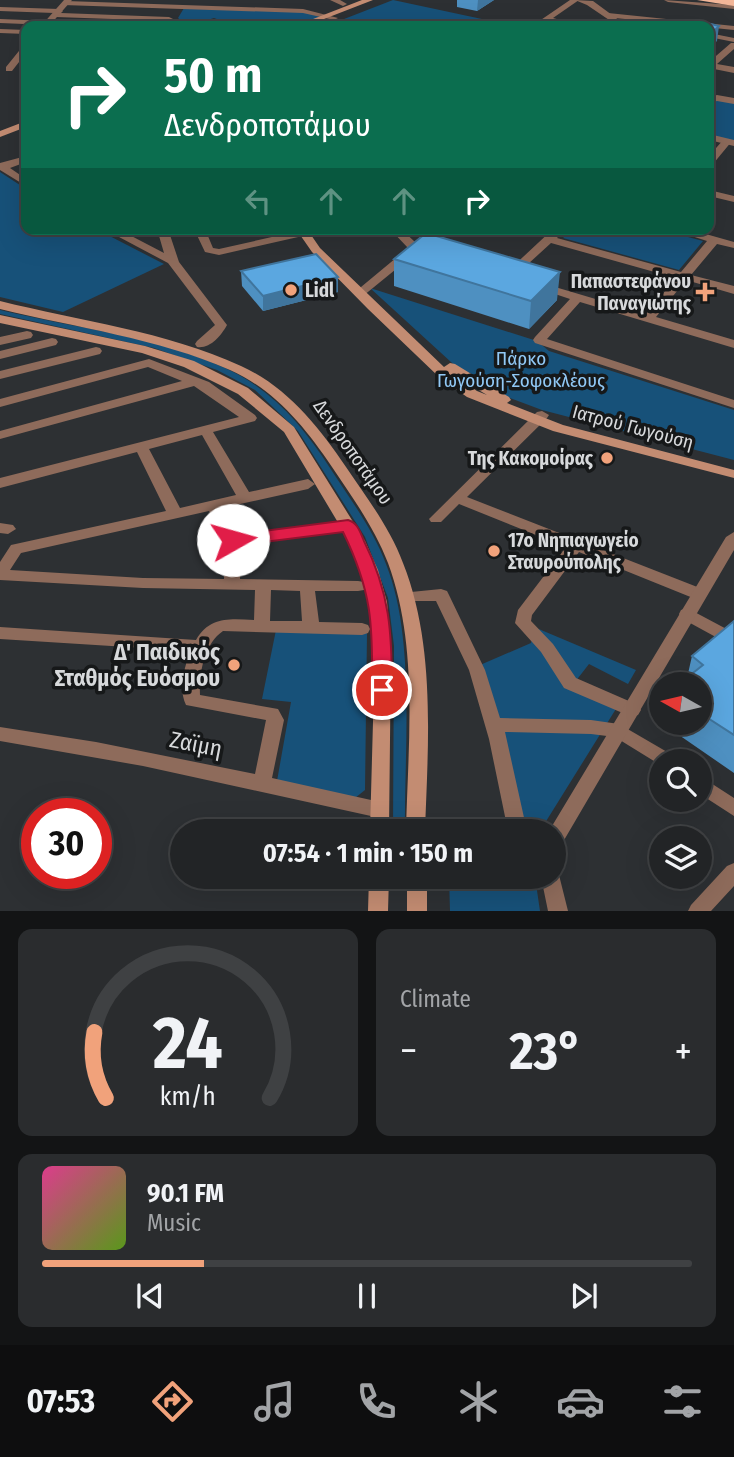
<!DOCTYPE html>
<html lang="en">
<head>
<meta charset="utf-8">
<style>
	:root { --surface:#222426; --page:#2a2c2e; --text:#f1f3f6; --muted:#a2a4a7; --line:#3f4143; --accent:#f1a27b }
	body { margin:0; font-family:"Fira Sans Condensed",sans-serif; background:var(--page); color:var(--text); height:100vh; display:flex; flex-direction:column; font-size:26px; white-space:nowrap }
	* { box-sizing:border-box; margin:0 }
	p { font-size:23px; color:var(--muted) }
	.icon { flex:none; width:38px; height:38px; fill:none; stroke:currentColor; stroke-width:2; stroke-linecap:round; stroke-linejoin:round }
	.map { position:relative; height:911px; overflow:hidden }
	.sheet { display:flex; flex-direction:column; gap:18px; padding:18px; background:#131415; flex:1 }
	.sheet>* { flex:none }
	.top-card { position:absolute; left:21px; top:21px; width:693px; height:214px; border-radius:14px; box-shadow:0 7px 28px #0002,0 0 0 2px var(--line); background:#0b6e4f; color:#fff; overflow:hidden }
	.needle { width:46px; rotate:278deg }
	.controls { position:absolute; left:649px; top:672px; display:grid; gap:14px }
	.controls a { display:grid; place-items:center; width:63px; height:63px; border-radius:50%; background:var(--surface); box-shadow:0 7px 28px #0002,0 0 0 2px var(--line); font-size:35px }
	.speed { position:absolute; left:21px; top:798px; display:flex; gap:14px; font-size:35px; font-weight:700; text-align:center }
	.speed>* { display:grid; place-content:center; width:91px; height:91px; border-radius:50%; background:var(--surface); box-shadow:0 7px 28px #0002,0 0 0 2px var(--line); line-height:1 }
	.speed .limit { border:10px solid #d22; background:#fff; color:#111 }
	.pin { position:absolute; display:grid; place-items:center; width:60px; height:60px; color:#fff; margin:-30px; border:4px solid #fff; border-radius:50%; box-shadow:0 2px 7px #0007 }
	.me { position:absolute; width:77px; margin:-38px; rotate:83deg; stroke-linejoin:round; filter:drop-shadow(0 0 5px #0008) }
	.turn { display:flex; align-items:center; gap:24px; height:147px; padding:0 28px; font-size:32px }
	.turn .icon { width:91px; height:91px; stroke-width:2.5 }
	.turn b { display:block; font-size:49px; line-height:60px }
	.lanes { display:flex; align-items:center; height:66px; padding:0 28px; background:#0003; justify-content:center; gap:35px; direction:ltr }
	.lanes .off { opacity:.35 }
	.big { font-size:52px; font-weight:700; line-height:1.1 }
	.sheet .card { flex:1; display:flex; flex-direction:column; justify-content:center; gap:10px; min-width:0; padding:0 24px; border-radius:14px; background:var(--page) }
	.sheet .dial { align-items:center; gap:0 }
	.dial svg { height:182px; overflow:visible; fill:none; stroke:var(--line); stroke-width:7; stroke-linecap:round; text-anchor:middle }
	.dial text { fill:var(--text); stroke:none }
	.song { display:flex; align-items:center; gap:21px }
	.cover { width:84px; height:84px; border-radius:10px; background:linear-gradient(135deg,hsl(330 70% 55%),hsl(90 70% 35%)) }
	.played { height:7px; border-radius:4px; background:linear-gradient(90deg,var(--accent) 25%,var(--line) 25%) }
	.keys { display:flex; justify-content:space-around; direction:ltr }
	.heat { display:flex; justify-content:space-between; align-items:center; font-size:38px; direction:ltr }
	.sheet .tiles { flex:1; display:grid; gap:18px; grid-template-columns:1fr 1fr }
	.card:last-child { grid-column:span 2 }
	.trip { position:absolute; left:170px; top:819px; width:396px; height:70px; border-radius:35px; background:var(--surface); box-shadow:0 7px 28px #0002,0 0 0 2px var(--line); font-weight:700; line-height:70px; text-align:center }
	.tabs { display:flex; height:112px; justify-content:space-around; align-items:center; background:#0e0e0f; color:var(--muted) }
	.tabs .icon { width:49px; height:49px }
	.tabs .active { color:var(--accent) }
	.tabs b { font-size:32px; color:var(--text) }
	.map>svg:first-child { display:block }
</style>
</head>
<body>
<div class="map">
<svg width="734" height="911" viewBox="0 0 734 911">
	<rect width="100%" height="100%" fill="#2d3033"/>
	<path fill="#175179" d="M 393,0 L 515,26 L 326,26 Z
		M 184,8 L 303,12 L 324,16 L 293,26 L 235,26 L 214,18 L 188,26 L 178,18 Z
		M 713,98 L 734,101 L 734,142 L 709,136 L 709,100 Z
		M 0,172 L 26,189 L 26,229 L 96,229 L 164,264 L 63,312 L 0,297 Z
		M 572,229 L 658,229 L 703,241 L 679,270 L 563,238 Z
		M 370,288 L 537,341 L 549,351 L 734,410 L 734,460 L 542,410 L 499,394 L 463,373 Z
		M 0,310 C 75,328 154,336 225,368 C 273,390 302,425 330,468 C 350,499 373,529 386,564 C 416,639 404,750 405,831 L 393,831 L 394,646 L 388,598 L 365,537 L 298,431 L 255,390 L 217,370 L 154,348 L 0,314 Z
		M 534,627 L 636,670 L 628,684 L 589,664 L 575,682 L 619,704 L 540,831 L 522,831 L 480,665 L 531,643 Z
		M 276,630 L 367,633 L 365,790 L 355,798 L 277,781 L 291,702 L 262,699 Z
		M 449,877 L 500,880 L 535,877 L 540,911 L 450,911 Z"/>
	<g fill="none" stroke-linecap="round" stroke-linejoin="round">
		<path fill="#8e6b5b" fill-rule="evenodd" d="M 330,0 L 340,0 L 347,4 L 343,6 Z
			M 570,0 L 579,0 L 553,18 L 582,26 L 568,26 L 548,22 L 541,26 L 532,26 Z
			M 66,1 L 303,9 L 338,18 L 334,20 L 303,13 L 63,5 L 62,3 Z
			M 0,7 L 59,9 L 63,11 L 61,13 L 169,17 L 173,19 L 169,21 L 56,17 L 52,15 L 54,13 L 0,11 Z
			M 608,13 L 734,26 L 734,30 L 605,17 L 604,15 Z
			M 0,19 L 49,21 L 53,23 L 49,25 L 0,23 Z
			M 0,29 L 26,30 L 26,34 L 0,33 Z
			M 709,33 L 734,38 L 734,42 L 709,37 Z
			M 731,43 L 734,43 L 734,49 L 717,64 L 734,67 L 734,73 L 709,68 L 709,62 Z
			M 724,139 L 732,141 L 713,164 L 709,165 L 709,156 Z
			M 26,156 L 26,162 L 10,168 L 26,179 L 26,186 L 0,170 L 0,163 Z
			M 709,190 L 734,196 L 734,202 L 709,196 Z
			M 104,229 L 118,229 L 164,253 L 157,229 L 168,229 L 179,262 L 227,325 C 221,336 210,349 197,347 L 195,344 L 197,341 L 215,325 L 168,263 Z
			M 194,229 L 205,229 L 213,248 L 219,249 L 303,230 L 308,233 L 307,235 L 219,255 L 205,252 Z
			M 390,229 L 401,229 L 415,242 L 431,229 L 443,229 L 423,247 L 431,251 L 431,255 L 427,256 L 417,252 L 363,296 L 355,296 L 355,292 L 408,248 Z
			M 553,229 L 565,229 L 557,238 L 681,272 L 707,241 L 670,229 L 688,229 L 734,242 L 734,248 L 717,244 L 691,275 L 734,286 L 734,294 L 686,280 L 656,317 L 734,340 L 734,348 L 580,302 L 547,339 L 734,400 L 734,408 L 535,343 L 533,340 L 535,337 L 570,299 L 537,288 L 537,284 L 545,284 L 646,314 L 676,278 L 551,243 L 516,275 L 508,275 L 508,271 Z
			M 27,331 L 31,332 L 33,335 L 31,338 L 0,345 L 0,337 Z
			M 52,338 L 56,339 L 58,342 L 56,345 L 0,359 L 0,351 Z
			M 96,347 L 100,348 L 102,351 L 100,354 L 0,379 L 0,371 Z
			M 149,359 L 209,382 L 255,415 L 257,418 L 255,421 L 213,432 L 249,492 L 308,479 L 315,484 L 308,489 L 222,508 L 236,535 L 348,521 L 355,526 L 348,531 L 242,544 L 240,579 L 358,581 L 364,582 L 366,586 L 364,590 L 358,591 L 315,591 L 319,622 L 362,623 L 368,625 L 370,629 L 368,633 L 362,635 L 223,631 C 204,644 199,673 200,695 L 278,709 L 284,720 L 272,778 L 380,802 L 387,804 L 389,810 L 387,816 L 380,818 L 143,766 L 0,741 L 0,727 L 96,742 L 255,774 L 266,720 L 186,705 C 178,689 184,667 191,651 L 0,639 L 0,627 L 196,640 C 210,616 230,619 254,620 L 255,590 L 143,588 L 0,580 L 0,562 L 11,545 L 166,511 L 137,452 L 0,488 L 0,478 L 239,417 L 194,386 L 0,439 L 0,431 L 182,381 L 148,367 L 0,407 L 0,399 ZM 202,435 L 236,495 L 180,508 L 149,449 ZM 209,511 L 226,544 L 224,579 L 143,578 L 10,570 L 21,553 ZM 271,590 L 300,591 L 302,621 L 270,621 Z
			M 542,411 L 549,415 L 547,418 L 467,497 L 705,590 L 707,594 L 705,598 L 693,598 L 579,552 L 532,615 L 531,621 L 553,644 L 576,678 L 638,705 L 641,710 L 638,715 L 632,717 L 564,688 L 541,652 L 515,623 L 518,610 L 566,547 L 459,504 L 441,522 L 431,522 L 429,519 L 537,412 Z
			M 0,523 L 13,525 L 16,529 L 8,534 L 0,533 Z
			M 441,589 L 447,591 L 449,595 L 485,670 L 500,718 L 591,720 L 619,724 L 674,756 L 677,761 L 662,761 L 662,766 L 615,737 L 591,734 L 505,732 L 527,831 L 508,831 L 489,739 L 469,670 L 436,601 L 401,601 L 399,597 L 401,593 Z
			M 687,608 L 734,633 L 734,647 L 681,618 L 679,614 L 681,610 Z
			M 700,776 L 734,798 L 734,816 L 700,794 Z
			M 734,863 L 734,886 L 711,911 L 688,911 L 691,905 L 727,866 Z
			M 553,869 L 558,871 L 568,911 L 548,911 L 541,877 L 553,877 Z"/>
		<path fill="#8e6b5b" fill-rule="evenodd" d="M 64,0 L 72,0 L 49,26 L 41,26 Z
			M 575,0 L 593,1 L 627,26 L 618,26 L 587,5 Z
			M 664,0 L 734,5 L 734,9 L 668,2 Z
			M 23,46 L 26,46 L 26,53 L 12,71 L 6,71 L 6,67 Z
			M 717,95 L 734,98 L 734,104 L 717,101 L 709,103 L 709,97 Z
			M 709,134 L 734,140 L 734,146 L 709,140 Z
			M 734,532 L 734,550 L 560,847 L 553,849 L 553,831 L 549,831 L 726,537 Z"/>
		<path fill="#c38c72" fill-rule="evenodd" d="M 362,0 L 373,0 L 306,26 L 295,26 Z
			M 26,121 L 26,127 L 0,137 L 0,131 Z
			M 296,229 L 307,229 L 320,248 L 444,367 L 450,363 L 455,364 L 509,397 L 511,400 L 507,403 L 563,425 L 734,470 L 734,478 L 553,431 L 467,397 L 439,377 L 368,309 L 312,252 ZM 452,374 L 487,395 L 477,391 Z
			M 0,301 C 80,321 165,331 241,366 C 287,387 318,426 346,467 C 367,498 390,528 403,563 C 436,646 428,744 425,831 L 406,831 C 408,743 419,647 388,563 C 375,529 353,498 332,467 C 305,427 275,390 230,370 C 157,338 77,328 0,309 Z
			M 0,315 L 145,346 L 194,361 L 248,388 L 294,427 L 365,541 L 378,570 L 387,602 L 391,649 L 389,831 L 370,831 L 375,649 L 371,602 L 362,570 L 349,541 L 284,432 L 238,394 L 184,367 L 142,353 L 0,323 Z
			M 369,877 L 389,877 L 388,911 L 368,911 Z
			M 407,877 L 427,877 L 427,911 L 407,911 Z"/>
		<path fill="#f3b698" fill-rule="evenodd" d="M 697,0 L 734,0 L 734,6 Z"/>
	</g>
	<path fill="#4e90c1" d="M 457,0 L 494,0 L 477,11 L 457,7 Z
		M 394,259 L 557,300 L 529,329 L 394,286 Z
		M 241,271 L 338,277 L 338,292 L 263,311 L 242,286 Z
		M 734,621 L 734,773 L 663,724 L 663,723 L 700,723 L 700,684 L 687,678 L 692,656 Z"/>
	<path fill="#40759d" d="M 478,0 L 494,0 L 477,11 Z
		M 719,26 L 717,41 L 709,49 L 709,36 Z
		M 560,272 L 557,300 L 529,329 L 531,301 Z
		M 338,277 L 338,292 L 263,311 L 263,296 Z"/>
	<path fill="#5ba7e0" stroke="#40759d" stroke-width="2" d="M 695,20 L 719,26 L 709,36 L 709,26 L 688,26 Z
		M 426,233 L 560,272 L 531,301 L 394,259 Z
		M 316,254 L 338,277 L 263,296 L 241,271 Z
		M 734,621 L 734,735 L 700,713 L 700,684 L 679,684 L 703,665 L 692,656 Z"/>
	<path fill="#e11d48" stroke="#92132f" stroke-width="2" d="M 348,520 C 358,523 360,532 364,541 C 390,593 392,633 392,690 L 389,695 L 375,695 L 372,690 C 373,625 372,591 343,532 L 233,546 L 224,540 L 233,535 Z"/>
	<g fill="#f1a27b" stroke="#161819" stroke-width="2.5">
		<circle cx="291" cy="290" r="7"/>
		<path d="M701.5 281.5h7v7h7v7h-7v7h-7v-7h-7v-7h7z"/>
		<circle cx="607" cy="458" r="7"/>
		<circle cx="494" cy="551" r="7"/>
		<circle cx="234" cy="665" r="7"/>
	</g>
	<g text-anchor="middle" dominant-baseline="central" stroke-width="7" stroke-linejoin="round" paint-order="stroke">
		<g font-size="19" font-weight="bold" fill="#d7d9db" stroke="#161819" text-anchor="end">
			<text x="691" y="281">Παπαστεφάνου<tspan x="691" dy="22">Παναγιώτης</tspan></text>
			<text x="305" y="290" text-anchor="start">Lidl</text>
			<text x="593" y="458">Της Κακομοίρας</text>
			<text x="508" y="540" text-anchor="start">17ο Νηπιαγωγείο<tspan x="508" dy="22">Σταυρούπολης</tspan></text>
		</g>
		<g font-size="19" fill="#91c9f6" stroke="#161819">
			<text x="521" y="358">Πάρκο<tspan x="521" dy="22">Γωγούση-Σοφοκλέους</tspan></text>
		</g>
		<g font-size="19" fill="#d7d9db" stroke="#161819">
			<text transform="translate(633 427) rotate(15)">Ιατρού Γωγούση</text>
			<text transform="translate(353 452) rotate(55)">Δενδροποτάμου</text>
		</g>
		<g font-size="23" font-weight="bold" fill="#d7d9db" stroke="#161819" text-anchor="end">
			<text x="220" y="652">Δ' Παιδικός<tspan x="220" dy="26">Σταθμός Ευόσμου</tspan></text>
		</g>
		<g font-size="23" fill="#d7d9db" stroke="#161819">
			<text transform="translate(196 744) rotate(11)">Ζαϊμη</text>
		</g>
	</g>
</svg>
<div class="controls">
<a><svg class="needle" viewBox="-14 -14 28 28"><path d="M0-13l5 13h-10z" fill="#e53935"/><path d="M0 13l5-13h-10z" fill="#a2a4a7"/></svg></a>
<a><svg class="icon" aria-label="search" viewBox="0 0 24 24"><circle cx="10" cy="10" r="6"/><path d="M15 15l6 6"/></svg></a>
<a><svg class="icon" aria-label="layers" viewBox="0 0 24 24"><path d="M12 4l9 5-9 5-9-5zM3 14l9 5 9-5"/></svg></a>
</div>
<div class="speed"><div class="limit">30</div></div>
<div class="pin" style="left:382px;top:690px;background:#d93025"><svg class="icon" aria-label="arrive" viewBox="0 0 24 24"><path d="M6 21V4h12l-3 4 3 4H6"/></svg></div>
<svg class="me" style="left:233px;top:540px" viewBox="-20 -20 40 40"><circle r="19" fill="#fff"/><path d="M0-13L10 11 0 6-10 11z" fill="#e11d48"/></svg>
<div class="trip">07:54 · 1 min · 150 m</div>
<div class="top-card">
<div class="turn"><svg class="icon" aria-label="right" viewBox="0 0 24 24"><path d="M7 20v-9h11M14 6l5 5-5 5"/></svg><div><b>50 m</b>Δενδροποτάμου</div></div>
<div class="lanes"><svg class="icon off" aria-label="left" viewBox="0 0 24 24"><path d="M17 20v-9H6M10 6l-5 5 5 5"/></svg><svg class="icon off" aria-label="ahead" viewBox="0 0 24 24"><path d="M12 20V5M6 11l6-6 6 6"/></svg><svg class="icon off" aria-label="ahead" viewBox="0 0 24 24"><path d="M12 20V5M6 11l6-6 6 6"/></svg><svg class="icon" aria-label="right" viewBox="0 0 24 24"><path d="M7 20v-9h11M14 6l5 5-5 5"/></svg></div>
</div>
</div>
<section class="sheet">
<div class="tiles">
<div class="card dial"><svg viewBox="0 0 100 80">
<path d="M14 69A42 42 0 1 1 86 69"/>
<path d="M14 69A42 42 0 0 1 9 40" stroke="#f1a27b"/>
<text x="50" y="56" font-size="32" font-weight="700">24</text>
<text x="50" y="72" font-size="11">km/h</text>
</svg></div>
<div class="card"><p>Climate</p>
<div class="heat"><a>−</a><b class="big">23°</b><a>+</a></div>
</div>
<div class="card">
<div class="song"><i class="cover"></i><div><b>90.1 FM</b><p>Music</p></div></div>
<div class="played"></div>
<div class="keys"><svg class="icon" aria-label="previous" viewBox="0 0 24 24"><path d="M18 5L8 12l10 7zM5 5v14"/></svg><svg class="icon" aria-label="pause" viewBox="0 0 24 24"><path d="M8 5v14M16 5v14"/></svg><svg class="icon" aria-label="next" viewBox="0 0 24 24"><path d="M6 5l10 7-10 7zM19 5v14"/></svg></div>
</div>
</div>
</section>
<nav class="tabs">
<b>07:53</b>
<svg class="icon active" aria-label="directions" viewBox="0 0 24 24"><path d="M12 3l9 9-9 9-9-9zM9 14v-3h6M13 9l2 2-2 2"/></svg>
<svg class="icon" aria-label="music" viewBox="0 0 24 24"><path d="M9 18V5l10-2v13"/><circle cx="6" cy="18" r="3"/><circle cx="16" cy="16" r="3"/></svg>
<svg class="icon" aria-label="phone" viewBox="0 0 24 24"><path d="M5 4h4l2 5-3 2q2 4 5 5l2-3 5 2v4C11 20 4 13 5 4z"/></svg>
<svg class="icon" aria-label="climate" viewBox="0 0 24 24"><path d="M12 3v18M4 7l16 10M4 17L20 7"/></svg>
<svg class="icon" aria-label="car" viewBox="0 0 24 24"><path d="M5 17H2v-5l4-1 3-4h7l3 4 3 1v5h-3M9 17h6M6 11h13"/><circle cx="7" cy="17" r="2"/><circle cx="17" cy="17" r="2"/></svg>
<svg class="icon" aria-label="filters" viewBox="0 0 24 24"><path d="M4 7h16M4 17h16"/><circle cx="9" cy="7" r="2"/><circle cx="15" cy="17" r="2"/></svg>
</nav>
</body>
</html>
